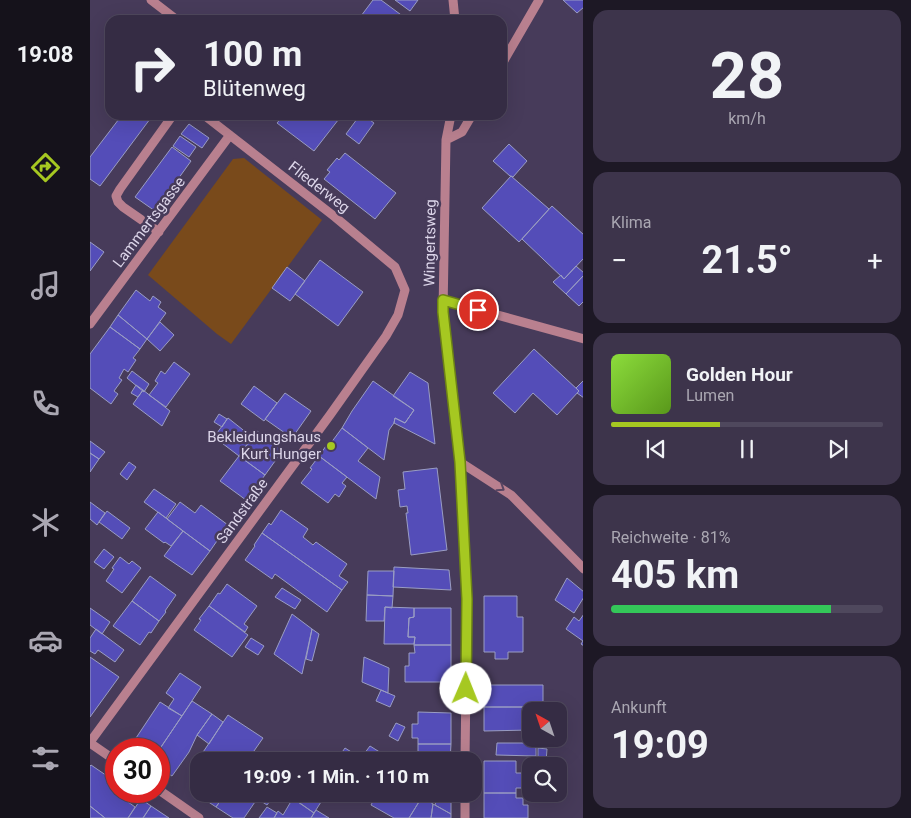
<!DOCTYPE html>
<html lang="de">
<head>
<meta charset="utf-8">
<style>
	:root { --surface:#352c44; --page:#3d344b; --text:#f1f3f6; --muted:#aaa7b2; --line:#4f485d; --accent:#a6c821 }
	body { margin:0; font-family:Roboto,sans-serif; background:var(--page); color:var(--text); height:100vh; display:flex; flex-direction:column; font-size:19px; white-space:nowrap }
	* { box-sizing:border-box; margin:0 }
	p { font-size:16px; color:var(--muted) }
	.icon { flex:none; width:28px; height:28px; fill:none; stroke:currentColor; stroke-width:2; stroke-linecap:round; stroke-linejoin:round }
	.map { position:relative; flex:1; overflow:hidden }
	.panel { display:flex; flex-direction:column; gap:10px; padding:10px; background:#1d1825; width:328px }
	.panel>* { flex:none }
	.top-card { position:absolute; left:15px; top:15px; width:402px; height:105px; border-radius:15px; box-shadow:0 5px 20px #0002,0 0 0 1px var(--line); background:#352c44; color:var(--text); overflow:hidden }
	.needle { width:32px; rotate:320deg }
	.controls { position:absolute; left:432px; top:702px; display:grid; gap:10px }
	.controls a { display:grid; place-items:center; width:45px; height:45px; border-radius:10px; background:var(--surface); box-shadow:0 5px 20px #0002,0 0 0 1px var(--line); font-size:25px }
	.speed { position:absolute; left:15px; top:738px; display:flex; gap:10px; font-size:25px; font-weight:700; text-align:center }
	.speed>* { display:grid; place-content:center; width:65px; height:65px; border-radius:50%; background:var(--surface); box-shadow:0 5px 20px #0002,0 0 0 1px var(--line); line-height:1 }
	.speed .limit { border:8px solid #d22; background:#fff; color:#111 }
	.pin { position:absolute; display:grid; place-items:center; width:42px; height:42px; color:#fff; margin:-21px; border:2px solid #fff; border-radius:50%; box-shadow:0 1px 5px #0007 }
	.me { position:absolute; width:55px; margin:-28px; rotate:1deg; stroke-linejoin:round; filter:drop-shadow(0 0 4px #0008) }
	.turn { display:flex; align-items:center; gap:18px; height:105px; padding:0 15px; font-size:22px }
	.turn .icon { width:65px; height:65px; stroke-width:2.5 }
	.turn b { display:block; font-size:35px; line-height:42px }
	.big { font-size:38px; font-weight:700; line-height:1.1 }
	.panel .tile { flex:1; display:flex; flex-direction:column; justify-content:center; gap:8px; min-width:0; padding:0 18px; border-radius:15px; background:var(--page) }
	.panel .dial { align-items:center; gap:0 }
	.dial b { font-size:65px; line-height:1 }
	.song { display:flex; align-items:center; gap:15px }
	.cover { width:60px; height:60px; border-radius:8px; background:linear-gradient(135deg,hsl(90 70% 55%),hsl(90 70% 35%)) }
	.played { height:5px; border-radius:2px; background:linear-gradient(90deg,var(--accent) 40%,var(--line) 40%) }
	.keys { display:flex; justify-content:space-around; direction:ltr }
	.heat { display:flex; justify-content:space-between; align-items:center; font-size:28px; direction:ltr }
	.charge { height:8px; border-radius:4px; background:linear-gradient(90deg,#34c759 81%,var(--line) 0) }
	.trip { position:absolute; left:100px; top:752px; width:292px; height:50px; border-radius:15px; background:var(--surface); box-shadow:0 5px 20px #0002,0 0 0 1px var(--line); font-weight:700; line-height:50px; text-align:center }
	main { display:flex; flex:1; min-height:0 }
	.menu { display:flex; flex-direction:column; width:90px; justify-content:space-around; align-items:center; background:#15121b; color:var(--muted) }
	.menu .icon { width:35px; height:35px }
	.menu .on { color:var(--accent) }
	.menu b { font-size:22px; color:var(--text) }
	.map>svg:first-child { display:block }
</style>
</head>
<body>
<main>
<nav class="menu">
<b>19:08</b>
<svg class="icon on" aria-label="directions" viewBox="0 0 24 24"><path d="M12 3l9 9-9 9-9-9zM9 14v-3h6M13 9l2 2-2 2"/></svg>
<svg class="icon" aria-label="music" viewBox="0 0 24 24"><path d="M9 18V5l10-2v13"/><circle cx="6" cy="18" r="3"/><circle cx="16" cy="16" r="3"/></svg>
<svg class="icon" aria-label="phone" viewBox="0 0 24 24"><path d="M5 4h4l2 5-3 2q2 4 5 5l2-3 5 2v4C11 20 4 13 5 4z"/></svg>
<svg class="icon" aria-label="climate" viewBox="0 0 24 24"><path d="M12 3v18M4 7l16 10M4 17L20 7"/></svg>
<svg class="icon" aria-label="car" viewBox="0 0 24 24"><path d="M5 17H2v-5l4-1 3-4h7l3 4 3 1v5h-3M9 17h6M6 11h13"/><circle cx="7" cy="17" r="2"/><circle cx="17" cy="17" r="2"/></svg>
<svg class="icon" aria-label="filters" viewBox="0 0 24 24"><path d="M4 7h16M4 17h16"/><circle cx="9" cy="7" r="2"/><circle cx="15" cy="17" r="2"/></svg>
</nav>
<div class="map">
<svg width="494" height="818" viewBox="0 0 494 818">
	<rect width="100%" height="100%" fill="#473b5a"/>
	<path fill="#794a1b" d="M 154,158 L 232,220 L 141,344 L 127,334 L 58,275 L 143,159 Z"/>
	<path fill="#544db8" stroke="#9a9dc3" d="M 283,0 L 291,0 L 318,20 L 268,20 Z
		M 305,0 L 328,0 L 320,11 Z
		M 473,0 L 494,0 L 494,7 L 487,13 Z
		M 32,115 L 63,115 L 10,186 L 0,179 L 0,157 Z
		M 194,115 L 252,115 L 224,151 L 187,123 Z
		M 270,115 L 273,115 L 284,123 L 269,144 L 256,134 Z
		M 99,124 L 119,138 L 112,148 L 91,134 Z
		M 90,136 L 106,147 L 99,157 L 83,146 Z
		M 419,144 L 437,161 L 423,177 L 421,176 L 420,176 L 403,161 Z
		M 82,147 L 101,161 L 65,211 L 45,197 Z
		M 255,153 L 306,193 L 285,219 L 234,179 L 240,172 L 237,170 L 247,158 L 249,160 Z
		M 421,176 L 459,209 L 429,242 L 392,208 Z
		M 462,206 L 494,235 L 494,258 L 474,279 L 432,239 Z
		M 0,242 L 14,252 L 0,271 Z
		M 230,260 L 273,292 L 248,326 L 205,294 Z
		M 486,266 L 494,273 L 494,275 L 476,294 L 463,282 L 471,275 L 474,279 Z
		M 197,267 L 215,281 L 200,301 L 182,288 Z
		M 494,275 L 494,301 L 489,306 L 476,294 Z
		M 46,290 L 60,301 L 63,296 L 71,302 L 68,307 L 76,313 L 57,339 L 28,315 Z
		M 28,315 L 57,339 L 50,349 L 20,327 Z
		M 70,322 L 84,335 L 70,351 L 57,339 Z
		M 20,327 L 50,349 L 43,358 L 46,360 L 38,372 L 34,369 L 29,378 L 32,380 L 24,391 L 28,394 L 21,404 L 0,388 L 0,354 Z
		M 444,349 L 489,391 L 467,415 L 443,393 L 425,413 L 403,393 Z
		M 84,362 L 100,374 L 76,407 L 59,395 L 68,383 L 65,381 L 71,371 L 75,374 Z
		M 42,371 L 59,384 L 54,392 L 37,378 Z
		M 320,372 L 338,383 L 345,444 L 304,423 L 305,418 L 315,423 L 324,410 L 303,396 Z
		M 494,380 L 494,398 L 487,393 L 489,391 L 486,388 Z
		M 283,381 L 324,410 L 315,423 L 305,418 L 304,423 L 299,430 L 294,460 L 252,428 L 262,411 Z
		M 46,385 L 53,390 L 48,397 L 41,393 Z
		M 164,386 L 187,403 L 174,421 L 151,404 Z
		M 53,390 L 80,411 L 72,426 L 43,404 Z
		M 195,393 L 221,411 L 202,438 L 175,419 Z
		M 129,414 L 137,419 L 132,427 L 124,422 Z
		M 138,418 L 162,437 L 149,456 L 124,437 Z
		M 252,428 L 278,448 L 268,461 L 290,477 L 286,499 L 229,456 L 236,446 L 238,447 Z
		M 167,431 L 193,450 L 175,475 L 149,456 Z
		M 0,441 L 15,452 L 9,459 L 0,453 Z
		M 0,453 L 9,459 L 0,472 Z
		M 149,456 L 175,475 L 156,500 L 130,481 Z
		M 229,456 L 257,477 L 252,483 L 256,486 L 249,497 L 245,494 L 238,503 L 211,483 L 222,469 L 220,468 Z
		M 39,462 L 46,467 L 37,480 L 30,474 Z
		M 347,468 L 357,550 L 321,555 L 316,513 L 318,513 L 317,506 L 310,507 L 308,490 L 315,489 L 313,472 Z
		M 64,489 L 86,504 L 76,518 L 54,502 Z
		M 0,502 L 15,513 L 7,525 L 0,519 Z
		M 90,502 L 105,513 L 111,505 L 138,525 L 120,551 L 77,519 Z
		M 191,510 L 218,529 L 213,537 L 223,545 L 226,542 L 257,564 L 249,576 L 258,582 L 252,590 L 172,533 L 179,523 L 181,525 Z
		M 17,511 L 40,528 L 32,539 L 9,522 Z
		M 68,512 L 93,531 L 81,546 L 75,542 L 74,543 L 55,529 Z
		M 93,531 L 120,551 L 102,575 L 74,556 Z
		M 172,533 L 252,590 L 237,612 L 185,574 L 182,579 L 155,560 L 165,546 L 164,545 Z
		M 14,549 L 24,557 L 14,569 L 4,562 Z
		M 30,557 L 39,564 L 42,561 L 51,568 L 32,593 L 16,581 L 24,569 L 22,568 Z
		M 304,567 L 359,570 L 361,590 L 303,587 Z
		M 278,571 L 304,571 L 303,596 L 277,595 Z
		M 60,576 L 86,595 L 75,611 L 76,612 L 69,621 L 42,601 Z
		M 477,578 L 494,592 L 494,597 L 484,613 L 465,600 Z
		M 137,584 L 167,606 L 154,624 L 158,627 L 155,632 L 119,606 L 128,593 L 130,594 Z
		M 192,588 L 211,600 L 205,609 L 185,597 Z
		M 277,595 L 303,596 L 302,608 L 295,607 L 294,621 L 276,621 Z
		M 394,596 L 427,596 L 427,617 L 433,617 L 433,652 L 418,652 L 418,659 L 405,659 L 405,652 L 394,652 Z
		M 42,601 L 69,621 L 61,633 L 59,632 L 50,645 L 23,626 Z
		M 119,606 L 158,635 L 142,657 L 104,630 L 111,620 L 109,619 Z
		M 295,607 L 324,608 L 324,617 L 319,618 L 318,637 L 325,637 L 324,644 L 294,644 Z
		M 0,608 L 20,622 L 12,634 L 0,625 Z
		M 324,608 L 361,608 L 361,645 L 324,645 L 325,637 L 318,637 L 319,618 L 324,617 Z
		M 202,614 L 222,629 L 212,674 L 184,654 Z
		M 494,614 L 494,646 L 491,644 L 493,641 L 476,629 L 484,617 L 489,621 Z
		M 6,629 L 34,650 L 25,662 L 8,650 L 5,654 L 0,651 L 0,638 Z
		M 222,629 L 229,634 L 222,661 L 216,659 Z
		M 161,638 L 174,646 L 168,655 L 155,647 Z
		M 324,645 L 361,645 L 361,682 L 315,682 L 315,666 L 319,666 L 319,653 L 325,653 Z
		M 0,657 L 29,677 L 0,717 Z
		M 274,657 L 299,668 L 298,693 L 272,682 Z
		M 90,673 L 111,687 L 92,716 L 78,708 L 84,699 L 76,693 Z
		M 394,685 L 453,685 L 453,707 L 394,707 Z
		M 291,690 L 305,696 L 300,707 L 286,701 Z
		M 102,701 L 122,714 L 107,735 L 99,752 L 82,776 L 69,768 L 69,750 Z
		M 70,702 L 92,716 L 69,750 L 69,749 L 42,749 L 40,747 Z
		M 394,707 L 456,707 L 456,711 L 441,711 L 441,730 L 394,731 Z
		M 328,712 L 361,713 L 361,744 L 328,744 L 328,738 L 322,738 L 322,724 L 328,724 Z
		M 122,714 L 133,722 L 119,744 L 107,735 Z
		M 138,715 L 173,738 L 157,761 L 109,761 L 109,766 L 105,773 L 101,770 Z
		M 306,723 L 315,727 L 308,741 L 299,736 Z
		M 407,743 L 446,743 L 446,756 L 406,755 Z
		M 328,744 L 361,744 L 360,761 L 328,761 Z
		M 280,746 L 304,761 L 276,761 L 271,758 Z
		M 255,748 L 263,753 L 258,761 L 246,761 Z
		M 448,748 L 457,749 L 456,762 L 448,762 Z
		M 394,761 L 426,761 L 426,773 L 441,773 L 441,783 L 433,783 L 433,788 L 426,788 L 426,793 L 394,793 Z
		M 1,765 L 26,782 L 26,791 L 28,791 L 26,793 L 45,807 L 38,818 L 15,818 L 0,806 L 0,766 Z
		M 109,781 L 109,794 L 135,794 L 126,807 L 102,791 Z
		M 394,793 L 426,793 L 426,798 L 433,798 L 433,805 L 438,805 L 438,818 L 394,818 Z
		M 135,794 L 160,794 L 167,799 L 154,818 L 143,818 L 126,807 Z
		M 160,794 L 185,794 L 177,805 Z
		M 196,794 L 236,794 L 224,813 Z
		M 287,794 L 326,794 L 332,797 L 319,818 L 304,818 L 281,805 Z
		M 332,797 L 343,804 L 341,818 L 319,818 Z
		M 347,797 L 361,799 L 361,814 L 345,805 Z
		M 203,798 L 224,813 L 221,818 L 184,818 L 188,811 L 193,815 Z
		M 51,799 L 61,806 L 53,818 L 38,818 Z
		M 343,804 L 361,814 L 361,818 L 341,818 Z
		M 0,806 L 15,818 L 0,818 Z
		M 61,806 L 79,818 L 53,818 Z
		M 177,807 L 187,813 L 184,818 L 169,818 Z
		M 226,810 L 239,818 L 221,818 Z"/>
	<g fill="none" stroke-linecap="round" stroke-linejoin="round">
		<path stroke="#b9808f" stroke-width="9" d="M 61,0 L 87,20
			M 363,0 L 365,20
			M 412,64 L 449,0
			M 361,115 L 356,140 L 353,312 L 370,462 L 377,599 L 375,761
			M 356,140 L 372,132 L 382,115
			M 69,232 L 33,207 L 28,202 L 26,196 L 30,189 L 83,115
			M 353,300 L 494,339
			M 0,324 L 140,135
			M 370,462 L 421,495 L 494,569
			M 0,742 L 240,415 L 296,336 L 308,315 L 315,290 L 305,267 L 245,217 L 114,115
			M 0,743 L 26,761
			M 69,790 L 109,818
			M 375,818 L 375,794"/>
	</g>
	<defs><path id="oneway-chevron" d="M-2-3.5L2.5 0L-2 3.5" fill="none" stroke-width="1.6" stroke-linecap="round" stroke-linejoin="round" transform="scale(1.25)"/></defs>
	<use stroke="#584562" href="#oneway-chevron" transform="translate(411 488) rotate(33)"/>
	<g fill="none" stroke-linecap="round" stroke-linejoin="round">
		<defs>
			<path id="route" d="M 376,689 L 377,599 L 370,462 L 353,312 L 353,300 L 388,310"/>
		</defs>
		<use href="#route" stroke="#6c8215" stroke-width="12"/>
		<use href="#route" stroke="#a6c821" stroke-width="9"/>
	</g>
	<circle fill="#a6c821" stroke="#473b5a" stroke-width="2" cx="241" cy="446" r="5"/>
	<g text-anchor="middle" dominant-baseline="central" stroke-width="5" stroke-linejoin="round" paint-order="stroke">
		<g font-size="15" fill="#dcd5e9" stroke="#473b5a">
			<text transform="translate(229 187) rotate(38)">Fliederweg</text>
			<text transform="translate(59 222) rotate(-53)">Lammertsgasse</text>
			<text transform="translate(340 243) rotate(-89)">Wingertsweg</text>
			<text transform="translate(152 511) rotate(-54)">Sandstraße</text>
		</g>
		<g font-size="15" fill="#dcd5e9" stroke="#473b5a" text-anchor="end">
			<text x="231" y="437">Bekleidungshaus<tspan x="231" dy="17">Kurt Hunger</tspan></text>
		</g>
	</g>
</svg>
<div class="controls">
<a><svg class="needle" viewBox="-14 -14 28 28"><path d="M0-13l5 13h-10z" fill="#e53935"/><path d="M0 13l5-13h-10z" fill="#aaa7b2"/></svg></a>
<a><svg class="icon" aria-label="search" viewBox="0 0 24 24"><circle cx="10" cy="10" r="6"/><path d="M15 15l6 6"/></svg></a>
</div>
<div class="speed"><div class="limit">30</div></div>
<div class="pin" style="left:388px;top:310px;background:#d93025"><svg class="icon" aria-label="arrive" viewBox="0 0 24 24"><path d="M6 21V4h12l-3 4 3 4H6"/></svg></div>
<svg class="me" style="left:376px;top:689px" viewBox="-20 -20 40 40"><circle r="19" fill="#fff"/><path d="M0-13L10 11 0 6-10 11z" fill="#a6c821"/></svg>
<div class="trip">19:09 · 1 Min. · 110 m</div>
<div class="top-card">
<div class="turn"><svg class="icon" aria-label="right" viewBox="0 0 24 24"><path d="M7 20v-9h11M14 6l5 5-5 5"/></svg><div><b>100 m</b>Blütenweg</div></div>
</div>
</div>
<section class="panel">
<div class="tile dial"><b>28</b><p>km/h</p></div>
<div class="tile"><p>Klima</p>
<div class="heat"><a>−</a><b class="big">21.5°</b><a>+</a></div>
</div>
<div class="tile">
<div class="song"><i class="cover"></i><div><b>Golden Hour</b><p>Lumen</p></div></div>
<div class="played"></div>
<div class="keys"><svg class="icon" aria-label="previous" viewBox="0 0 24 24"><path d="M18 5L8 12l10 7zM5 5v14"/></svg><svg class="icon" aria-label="pause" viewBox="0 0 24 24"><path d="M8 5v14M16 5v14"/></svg><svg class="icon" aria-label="next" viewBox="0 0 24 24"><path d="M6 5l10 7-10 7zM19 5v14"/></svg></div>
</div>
<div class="tile"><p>Reichweite · 81%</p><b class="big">405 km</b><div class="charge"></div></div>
<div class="tile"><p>Ankunft</p><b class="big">19:09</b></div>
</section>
</main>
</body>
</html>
